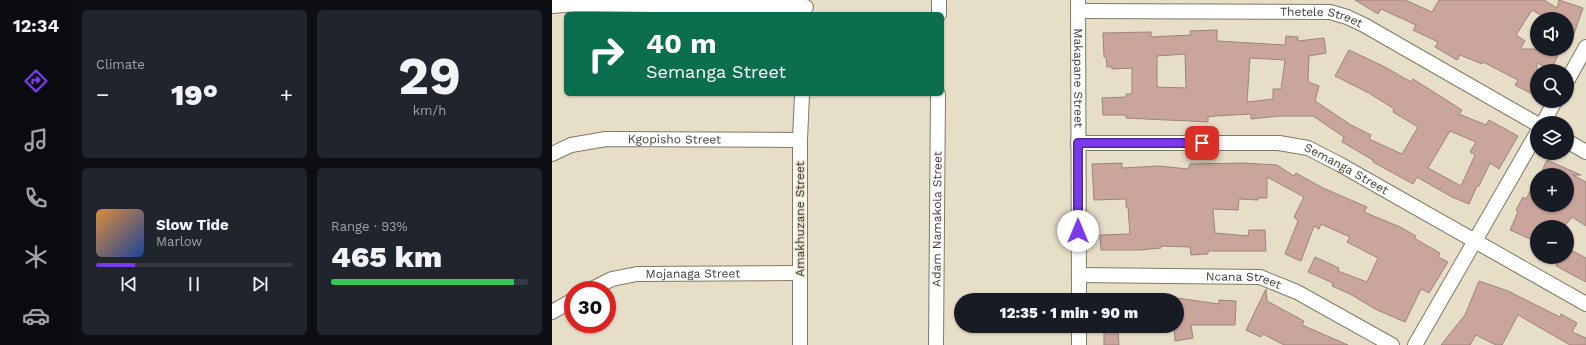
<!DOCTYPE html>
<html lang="en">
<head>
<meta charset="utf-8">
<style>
	:root { --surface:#171b24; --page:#20242c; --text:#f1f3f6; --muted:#9ea1a6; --line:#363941; --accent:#7c3aed }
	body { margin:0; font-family:"Work Sans",sans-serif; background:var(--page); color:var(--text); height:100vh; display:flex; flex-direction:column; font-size:15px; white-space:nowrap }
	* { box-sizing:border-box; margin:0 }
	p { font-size:13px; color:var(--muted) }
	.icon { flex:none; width:22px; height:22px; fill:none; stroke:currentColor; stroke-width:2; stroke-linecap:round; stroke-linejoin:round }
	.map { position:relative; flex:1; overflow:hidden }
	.drawer { display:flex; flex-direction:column; gap:10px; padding:10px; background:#0d0f14; width:480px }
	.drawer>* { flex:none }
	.guide { position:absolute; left:12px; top:12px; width:380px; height:84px; border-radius:6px; box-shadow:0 1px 3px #0004; background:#0b6e4f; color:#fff; overflow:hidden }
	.controls { position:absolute; left:978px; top:12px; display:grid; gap:8px }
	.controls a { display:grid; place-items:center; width:44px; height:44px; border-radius:50%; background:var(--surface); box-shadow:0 1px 3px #0004; font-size:20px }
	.speed { position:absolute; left:12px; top:281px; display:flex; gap:8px; font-size:20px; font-weight:700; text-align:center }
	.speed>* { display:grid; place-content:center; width:52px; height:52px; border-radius:50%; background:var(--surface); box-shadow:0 1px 3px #0004; line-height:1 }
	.speed .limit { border:6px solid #d22; background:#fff; color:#111 }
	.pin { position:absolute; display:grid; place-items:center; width:34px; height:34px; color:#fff; margin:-17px; border-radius:8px; box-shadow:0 2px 6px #0006 }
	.me { position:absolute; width:44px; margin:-22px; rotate:0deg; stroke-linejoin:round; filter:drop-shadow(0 0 3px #0008) }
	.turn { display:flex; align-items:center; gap:14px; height:84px; padding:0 16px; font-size:18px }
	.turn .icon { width:52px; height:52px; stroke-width:2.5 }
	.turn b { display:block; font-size:28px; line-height:34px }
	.big { font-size:30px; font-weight:800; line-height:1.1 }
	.drawer .card { flex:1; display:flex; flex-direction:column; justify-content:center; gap:6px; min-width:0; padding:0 14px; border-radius:6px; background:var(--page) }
	.drawer .dial { align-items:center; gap:0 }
	.dial b { font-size:52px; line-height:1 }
	.song { display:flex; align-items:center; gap:12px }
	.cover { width:48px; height:48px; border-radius:6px; background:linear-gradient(135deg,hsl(30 70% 55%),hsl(220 70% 35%)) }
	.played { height:4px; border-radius:2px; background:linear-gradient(90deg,var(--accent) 20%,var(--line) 20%) }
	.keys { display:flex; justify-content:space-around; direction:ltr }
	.heat { display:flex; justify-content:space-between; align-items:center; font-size:22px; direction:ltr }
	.charge { height:6px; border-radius:3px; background:linear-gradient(90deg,#34c759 93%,var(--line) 0) }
	.drawer .tiles { flex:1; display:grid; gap:10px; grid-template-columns:repeat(2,1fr) }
	.trip { position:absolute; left:402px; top:293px; width:230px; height:40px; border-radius:20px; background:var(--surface); box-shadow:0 1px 3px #0004; font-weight:800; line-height:40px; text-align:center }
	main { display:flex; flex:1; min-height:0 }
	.tabs { display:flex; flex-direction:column; width:72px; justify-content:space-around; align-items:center; background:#090b0e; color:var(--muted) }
	.tabs .icon { width:28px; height:28px }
	.tabs .current { color:var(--accent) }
	.tabs b { font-size:18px; color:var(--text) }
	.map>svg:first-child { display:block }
</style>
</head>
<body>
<main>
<nav class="tabs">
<b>12:34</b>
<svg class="icon current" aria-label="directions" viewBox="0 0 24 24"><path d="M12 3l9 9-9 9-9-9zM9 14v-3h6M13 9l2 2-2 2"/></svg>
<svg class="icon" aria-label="music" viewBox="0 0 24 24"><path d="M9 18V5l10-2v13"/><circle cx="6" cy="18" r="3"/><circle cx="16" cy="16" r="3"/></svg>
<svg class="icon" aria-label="phone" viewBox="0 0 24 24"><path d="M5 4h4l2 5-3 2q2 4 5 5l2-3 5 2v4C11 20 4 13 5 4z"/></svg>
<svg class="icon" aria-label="climate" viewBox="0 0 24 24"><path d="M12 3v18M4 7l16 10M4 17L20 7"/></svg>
<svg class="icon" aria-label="car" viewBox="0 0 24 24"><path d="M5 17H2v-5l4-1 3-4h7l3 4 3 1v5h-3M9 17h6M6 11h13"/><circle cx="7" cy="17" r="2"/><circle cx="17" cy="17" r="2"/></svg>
</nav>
<section class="drawer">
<div class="tiles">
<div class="card"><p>Climate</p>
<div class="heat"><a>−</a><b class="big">19°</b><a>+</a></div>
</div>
<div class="card dial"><b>29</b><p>km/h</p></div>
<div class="card">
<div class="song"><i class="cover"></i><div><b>Slow Tide</b><p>Marlow</p></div></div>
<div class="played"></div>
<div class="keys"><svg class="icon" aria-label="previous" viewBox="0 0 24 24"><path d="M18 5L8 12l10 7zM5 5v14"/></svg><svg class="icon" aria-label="pause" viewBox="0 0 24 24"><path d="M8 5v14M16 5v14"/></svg><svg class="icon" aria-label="next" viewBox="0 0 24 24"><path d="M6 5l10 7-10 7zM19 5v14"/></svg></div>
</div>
<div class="card"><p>Range · 93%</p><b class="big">465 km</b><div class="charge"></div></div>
</div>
</section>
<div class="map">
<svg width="1034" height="345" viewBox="0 0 1034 345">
	<rect width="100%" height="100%" fill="#e7dec7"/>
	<path fill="#c9a59c" stroke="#9d847e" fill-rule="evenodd" d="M 803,0 L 853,0 L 880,12 L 887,0 L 992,0 L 1005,8 L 1007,0 L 1031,8 L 1017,48 L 1015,47 L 1015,19 L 995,19 L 980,10 L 964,35 L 973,41 L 968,49 L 1009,49 L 999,70 L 985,63 L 985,85 L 980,94 L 963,85 L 966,80 L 931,62 L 930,64 L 908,55 L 905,60 L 883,47 L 886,42 L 861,30 L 864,25 L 829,9 L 826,14 Z
		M 665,30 L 665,41 L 733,45 L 734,36 L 746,37 L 746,41 L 772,38 L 774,53 L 757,56 L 756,82 L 767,86 L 763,101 L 799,125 L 819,135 L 817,139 L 850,154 L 866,127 L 841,112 L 842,109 L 817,93 L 783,76 L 797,50 L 833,67 L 859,82 L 861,79 L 910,110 L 907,114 L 934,125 L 937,120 L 966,136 L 947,169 L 938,163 L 927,186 L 925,186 L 917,204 L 900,197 L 865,177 L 861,184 L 821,162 L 821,160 L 790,142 L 792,137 L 761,116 L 728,116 L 699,119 L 699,114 L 663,116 L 656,117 L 656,122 L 574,118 L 574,115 L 551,115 L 550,98 L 574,97 L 574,94 L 580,94 L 580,68 L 560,69 L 560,67 L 555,67 L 554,57 L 552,57 L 551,33 L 599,32 L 599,37 L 639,35 L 638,31 ZM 633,54 L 634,88 L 605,87 L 605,56 ZM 698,58 L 733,60 L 729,89 L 721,89 L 721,99 L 695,102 ZM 898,131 L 924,142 L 918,152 L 923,155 L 909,186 L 876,168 Z
		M 995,160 L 1029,175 L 1021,175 L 1034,182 L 1034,226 L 1020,217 L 1012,227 L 985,227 L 985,242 L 958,230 L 966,212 L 964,210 L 971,197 L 974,199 L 985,178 L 985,205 L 1015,205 L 1015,175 L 988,175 Z
		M 570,163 L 570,168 L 607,166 L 636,169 L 638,164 L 691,163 L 725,165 L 742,176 L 744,173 L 771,188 L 815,207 L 812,212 L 848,227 L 864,236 L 862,238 L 888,253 L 886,257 L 896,262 L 877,293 L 869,289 L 853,322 L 823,309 L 798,294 L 780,286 L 781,283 L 756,272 L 763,257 L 787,268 L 786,271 L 815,282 L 826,258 L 795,242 L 798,237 L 769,224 L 767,229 L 762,226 L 749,261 L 733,254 L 746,221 L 742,217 L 752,197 L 715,177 L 715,198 L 706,198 L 706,200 L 687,199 L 686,210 L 661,209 L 663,233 L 696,236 L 697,230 L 713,230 L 714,251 L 656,251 L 656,254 L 639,255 L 638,247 L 609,246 L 609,248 L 588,250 L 549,250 L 548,235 L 578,234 L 576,207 L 574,207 L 574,199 L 542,200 L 540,164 Z
		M 1015,248 L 1034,258 L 1034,282 L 1004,266 L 1008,257 L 1015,257 Z
		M 927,281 L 956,291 L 1008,317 L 1009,314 L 1025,323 L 1020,332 L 1034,338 L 1034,345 L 1018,345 L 966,315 L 950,345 L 944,345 L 924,335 L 918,345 L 889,345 L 913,315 Z
		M 714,289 L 715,301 L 752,321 L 750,325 L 796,345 L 732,345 L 711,334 L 709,337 L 694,330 Z
		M 625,298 L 667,304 L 667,300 L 684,301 L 683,325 L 639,325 L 641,338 L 623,341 L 622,326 L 625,326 Z
		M 566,329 L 567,345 L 552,345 L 552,330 Z"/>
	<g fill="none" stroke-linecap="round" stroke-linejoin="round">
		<defs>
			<g id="street">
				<path id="s1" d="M 526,0 L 527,300"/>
				<path d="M 0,6 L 25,4 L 254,7"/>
				<path id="s2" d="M 526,11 L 778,12 L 795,17 L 812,25 L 985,124"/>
				<path d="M 387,14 L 387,0"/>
				<path d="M 1015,81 L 1034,47"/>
				<path d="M 991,123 L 1003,101"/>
				<path d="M 1015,141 L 1034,152"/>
				<path id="s3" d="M 526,143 L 727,143 L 756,148 L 789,165 L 1034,304"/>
				<path id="s4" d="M 0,154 L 19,145 L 54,139 L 248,140"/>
				<path id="s5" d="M 527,275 L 708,277 L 745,292 L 840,345"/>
				<path id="s6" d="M 38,290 L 60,279 L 85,274 L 248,273"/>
				<path d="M 0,312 L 21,300"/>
				<path d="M 527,326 L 527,345"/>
				<path d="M 248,345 L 248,140 L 250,94"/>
				<path id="s7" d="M 384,345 L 386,94"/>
				<path d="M 863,345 L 985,133"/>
			</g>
		</defs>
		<use href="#street" stroke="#807964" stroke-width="16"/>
		<use href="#street" stroke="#fff" stroke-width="14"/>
	</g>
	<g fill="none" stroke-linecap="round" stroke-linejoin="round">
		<defs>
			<path id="route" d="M 526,231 L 526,143 L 650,143"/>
		</defs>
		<use href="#route" stroke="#51269a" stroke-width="10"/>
		<use href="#route" stroke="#7c3aed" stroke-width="7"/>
	</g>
	<g text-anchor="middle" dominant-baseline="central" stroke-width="3" stroke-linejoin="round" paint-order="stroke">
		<g font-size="12" fill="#403d33" stroke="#e7dec7">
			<text stroke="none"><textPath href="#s2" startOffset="244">Thetele Street</textPath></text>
			<text stroke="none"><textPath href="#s1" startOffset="78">Makapane Street</textPath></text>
			<text stroke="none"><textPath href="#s4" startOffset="125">Kgopisho Street</textPath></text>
			<text stroke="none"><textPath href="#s3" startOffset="274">Semanga Street</textPath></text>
			<text transform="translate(248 219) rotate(-90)">Amakhuzane Street</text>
			<text stroke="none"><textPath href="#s7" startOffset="126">Adam Namakola Street</textPath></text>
			<text stroke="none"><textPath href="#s6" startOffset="106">Mojanaga Street</textPath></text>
			<text stroke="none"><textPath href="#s5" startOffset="165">Ncana Street</textPath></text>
		</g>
	</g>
</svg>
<div class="controls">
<a><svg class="icon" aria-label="sound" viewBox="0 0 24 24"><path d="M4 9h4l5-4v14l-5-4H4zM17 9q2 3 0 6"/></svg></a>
<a><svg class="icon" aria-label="search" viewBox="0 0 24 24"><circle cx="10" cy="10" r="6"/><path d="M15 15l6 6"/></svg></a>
<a><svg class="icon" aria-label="layers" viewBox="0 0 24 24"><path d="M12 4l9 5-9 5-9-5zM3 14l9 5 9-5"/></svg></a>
<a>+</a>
<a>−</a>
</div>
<div class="speed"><div class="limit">30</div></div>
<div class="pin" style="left:650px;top:143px;background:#d93025"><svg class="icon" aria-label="arrive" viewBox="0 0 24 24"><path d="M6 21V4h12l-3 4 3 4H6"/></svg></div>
<svg class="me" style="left:526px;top:231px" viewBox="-20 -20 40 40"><circle r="19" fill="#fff"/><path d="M0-13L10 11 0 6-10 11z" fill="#7c3aed"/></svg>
<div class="trip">12:35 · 1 min · 90 m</div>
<div class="guide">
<div class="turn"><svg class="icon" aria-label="right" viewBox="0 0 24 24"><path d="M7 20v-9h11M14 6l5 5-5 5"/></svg><div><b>40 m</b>Semanga Street</div></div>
</div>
</div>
</main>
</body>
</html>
